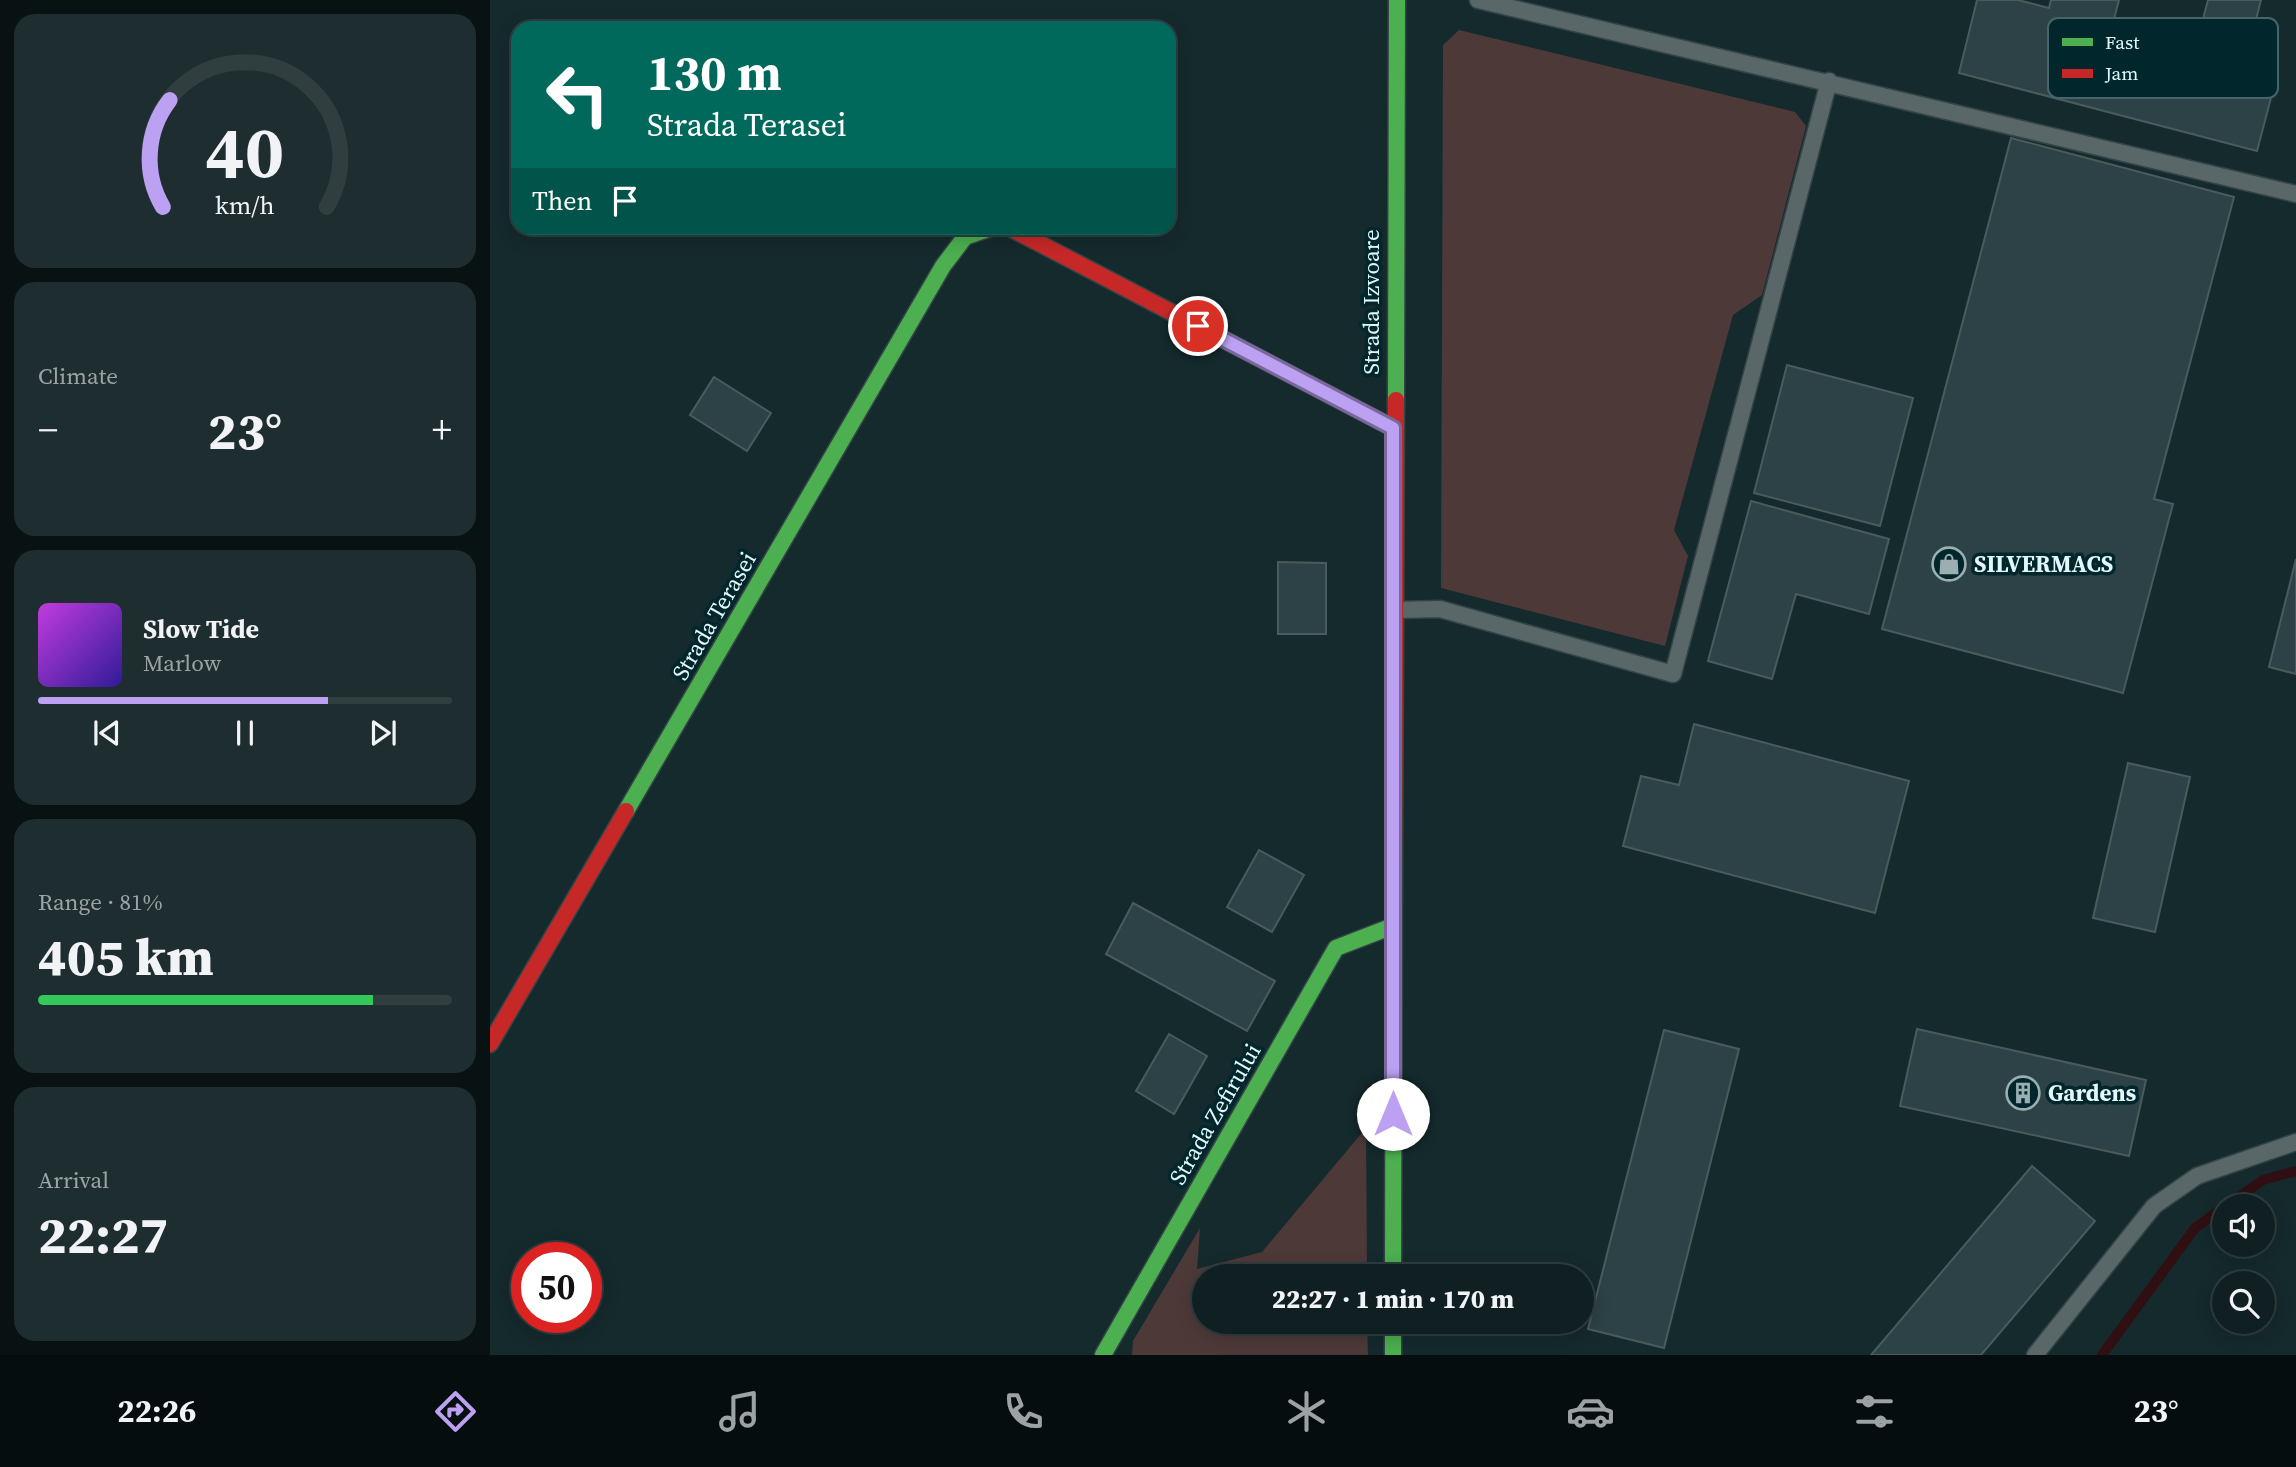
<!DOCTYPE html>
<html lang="en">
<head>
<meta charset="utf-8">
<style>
	:root { --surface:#102022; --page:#1e2d2f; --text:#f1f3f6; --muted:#9ca3a5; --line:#303e40; --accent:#bca0f2 }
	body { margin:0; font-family:"Source Serif 4",serif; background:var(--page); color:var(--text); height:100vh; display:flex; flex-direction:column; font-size:26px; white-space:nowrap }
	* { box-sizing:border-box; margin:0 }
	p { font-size:23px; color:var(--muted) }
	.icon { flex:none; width:38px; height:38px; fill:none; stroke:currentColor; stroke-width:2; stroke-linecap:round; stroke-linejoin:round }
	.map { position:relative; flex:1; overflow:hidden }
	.side { display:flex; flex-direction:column; gap:14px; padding:14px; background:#091213; width:490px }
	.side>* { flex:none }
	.top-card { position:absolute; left:21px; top:21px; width:665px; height:214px; border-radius:21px; box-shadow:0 4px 18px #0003,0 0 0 2px var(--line); background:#00695c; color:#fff; overflow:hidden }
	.tools { position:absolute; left:1722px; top:1194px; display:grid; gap:14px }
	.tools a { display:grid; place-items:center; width:63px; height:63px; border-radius:50%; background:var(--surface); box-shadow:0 4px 18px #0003,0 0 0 2px var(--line); font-size:35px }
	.speed { position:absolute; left:21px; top:1242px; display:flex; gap:14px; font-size:35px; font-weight:700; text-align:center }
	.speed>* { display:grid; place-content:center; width:91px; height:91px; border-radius:50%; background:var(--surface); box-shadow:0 4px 18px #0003,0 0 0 2px var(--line); line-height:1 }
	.speed .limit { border:10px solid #d22; background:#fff; color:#111 }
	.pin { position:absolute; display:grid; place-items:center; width:60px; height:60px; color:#fff; margin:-30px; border:4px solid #fff; border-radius:50%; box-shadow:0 2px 7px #0007 }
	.me { position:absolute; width:77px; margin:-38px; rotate:0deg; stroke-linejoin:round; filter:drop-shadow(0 0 5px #0008) }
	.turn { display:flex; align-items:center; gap:24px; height:147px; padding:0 21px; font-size:32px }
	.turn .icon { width:91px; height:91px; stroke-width:2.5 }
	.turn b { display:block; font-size:49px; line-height:60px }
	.then { display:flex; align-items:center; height:66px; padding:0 21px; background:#0003; gap:14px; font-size:26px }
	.big { font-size:52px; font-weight:800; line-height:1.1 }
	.side .widget { flex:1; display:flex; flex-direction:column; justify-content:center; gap:10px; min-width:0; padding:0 24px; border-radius:21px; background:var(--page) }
	.side .dial { align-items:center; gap:0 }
	.dial svg { height:182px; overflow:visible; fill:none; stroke:var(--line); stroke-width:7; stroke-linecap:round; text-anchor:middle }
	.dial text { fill:var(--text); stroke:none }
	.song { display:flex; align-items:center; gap:21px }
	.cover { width:84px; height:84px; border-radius:10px; background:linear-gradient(135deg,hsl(290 70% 55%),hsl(250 70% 35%)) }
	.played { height:7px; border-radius:4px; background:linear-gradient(90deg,var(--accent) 70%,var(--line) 70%) }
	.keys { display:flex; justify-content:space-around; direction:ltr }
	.heat { display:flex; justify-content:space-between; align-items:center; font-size:38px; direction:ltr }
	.charge { height:10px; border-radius:5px; background:linear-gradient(90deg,#34c759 81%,var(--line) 0) }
	.trip { position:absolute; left:702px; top:1264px; width:402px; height:70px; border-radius:35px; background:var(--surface); box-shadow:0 4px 18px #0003,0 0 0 2px var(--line); font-weight:800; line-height:70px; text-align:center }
	.dock { display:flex; height:112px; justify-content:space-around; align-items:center; background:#060d0e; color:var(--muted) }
	.dock .icon { width:49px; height:49px }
	.dock .active { color:var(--accent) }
	.dock b { font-size:32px; color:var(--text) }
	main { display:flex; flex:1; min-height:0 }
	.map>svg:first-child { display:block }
</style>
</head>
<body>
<main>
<section class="side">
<div class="widget dial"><svg viewBox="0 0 100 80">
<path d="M14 69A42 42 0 1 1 86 69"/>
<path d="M14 69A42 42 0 0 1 17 22" stroke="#bca0f2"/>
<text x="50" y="56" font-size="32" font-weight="700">40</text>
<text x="50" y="72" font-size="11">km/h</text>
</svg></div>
<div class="widget"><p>Climate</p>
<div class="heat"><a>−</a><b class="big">23°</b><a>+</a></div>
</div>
<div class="widget">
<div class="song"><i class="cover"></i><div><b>Slow Tide</b><p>Marlow</p></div></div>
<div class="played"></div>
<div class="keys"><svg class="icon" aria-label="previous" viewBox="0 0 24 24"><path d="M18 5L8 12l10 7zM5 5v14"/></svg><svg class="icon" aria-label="pause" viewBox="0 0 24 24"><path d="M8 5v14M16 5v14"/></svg><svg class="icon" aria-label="next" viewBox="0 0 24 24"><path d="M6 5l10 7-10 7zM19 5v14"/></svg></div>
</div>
<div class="widget"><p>Range · 81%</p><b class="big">405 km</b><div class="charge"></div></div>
<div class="widget"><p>Arrival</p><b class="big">22:27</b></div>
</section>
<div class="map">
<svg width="1806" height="1355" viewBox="0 0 1806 1355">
	<rect width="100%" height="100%" fill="#152a2d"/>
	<path fill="#4e3939" d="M 969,30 L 1305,112 L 1316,126 L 1272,295 L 1243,315 L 1184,530 L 1198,556 L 1175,646 L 951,588 L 953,45 Z
		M 876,1128 L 877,1276 L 714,1276 L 714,1321 L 877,1321 L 878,1355 L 642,1355 L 643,1341 L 710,1228 L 707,1269 L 772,1252 Z"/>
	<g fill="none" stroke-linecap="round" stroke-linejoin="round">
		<path stroke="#300f12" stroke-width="10" d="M 1736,1206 L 1773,1180 L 1806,1171
			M 1612,1355 L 1705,1228 L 1734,1207"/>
	</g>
	<path fill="#2d4246" stroke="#4a5b5d" stroke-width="2" d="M 1487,0 L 1528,0 L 1559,8 L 1561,0 L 1629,0 L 1622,27 L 1705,49 L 1718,0 L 1771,0 L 1754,67 L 1787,75 L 1767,151 L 1469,73 Z
		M 1521,138 L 1744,197 L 1664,499 L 1683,504 L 1633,693 L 1392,629 Z
		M 1297,365 L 1423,398 L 1390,526 L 1264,493 Z
		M 224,377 L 281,413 L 257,451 L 200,415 Z
		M 1261,501 L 1399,539 L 1379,614 L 1306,594 L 1282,679 L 1218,661 Z
		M 1806,559 L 1806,674 L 1779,667 Z
		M 788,562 L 836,563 L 836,634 L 788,634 Z
		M 1204,724 L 1419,781 L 1385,913 L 1133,846 L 1151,776 L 1189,785 Z
		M 1638,763 L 1700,777 L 1665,932 L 1603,918 Z
		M 769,850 L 814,875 L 782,932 L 737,907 Z
		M 643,903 L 785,981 L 757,1031 L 616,954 Z
		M 1427,1029 L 1656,1080 L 1639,1156 L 1410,1106 Z
		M 1174,1030 L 1249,1049 L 1174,1348 L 1098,1329 Z
		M 679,1034 L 717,1056 L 684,1114 L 646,1091 Z
		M 1542,1166 L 1605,1221 L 1491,1355 L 1381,1355 Z"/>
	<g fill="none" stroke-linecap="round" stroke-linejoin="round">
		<defs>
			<path id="lane" d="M 988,0 L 1806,194
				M 905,610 L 950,609 L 1183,674 L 1339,81
				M 1545,1355 L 1664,1206 L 1707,1176 L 1806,1142"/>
			<path id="fast" d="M 750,348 L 903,428
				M 906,400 L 907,0
				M 136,811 L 453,266 L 475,237 L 501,228
				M 903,1276 L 904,870
				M 903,1321 L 903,1355
				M 613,1355 L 846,948 L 903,926"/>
			<path id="jam" d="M 520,228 L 750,348
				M 904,870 L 906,400
				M 0,1044 L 136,811"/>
		</defs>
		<use href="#lane" stroke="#344446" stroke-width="19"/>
		<use href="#fast" stroke="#344446" stroke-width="19"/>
		<use href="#jam" stroke="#344446" stroke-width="19"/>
		<use href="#lane" stroke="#596769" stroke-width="16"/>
		<use href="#fast" stroke="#4caf50" stroke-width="16"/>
		<use href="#jam" stroke="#c62828" stroke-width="16"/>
	</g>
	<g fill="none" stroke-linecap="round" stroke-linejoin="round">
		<defs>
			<path id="route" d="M 708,326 L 903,428 L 903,1114"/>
		</defs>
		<use href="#route" stroke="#7a689d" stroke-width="18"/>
		<use href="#route" stroke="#bca0f2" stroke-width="12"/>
	</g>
	<defs>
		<symbol id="shop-ring" viewBox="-11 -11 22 22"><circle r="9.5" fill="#01272d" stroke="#9bafb2" stroke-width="1.5"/><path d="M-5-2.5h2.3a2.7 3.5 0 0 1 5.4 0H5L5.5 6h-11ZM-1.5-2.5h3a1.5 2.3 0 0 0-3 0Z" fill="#9bafb2"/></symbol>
		<symbol id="building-ring" viewBox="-11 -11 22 22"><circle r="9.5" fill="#01272d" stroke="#9bafb2" stroke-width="1.5"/><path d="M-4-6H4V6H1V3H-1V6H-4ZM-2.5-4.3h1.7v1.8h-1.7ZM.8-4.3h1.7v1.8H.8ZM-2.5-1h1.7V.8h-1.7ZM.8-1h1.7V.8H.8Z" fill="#9bafb2"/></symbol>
	</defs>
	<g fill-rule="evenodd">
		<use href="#shop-ring" x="1440" y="545" width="38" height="38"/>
		<use href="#building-ring" x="1514" y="1074" width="38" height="38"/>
	</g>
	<g text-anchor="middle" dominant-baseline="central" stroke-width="7" stroke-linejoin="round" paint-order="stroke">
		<g font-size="23" fill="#e3f7fa" stroke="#01272d">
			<text transform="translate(881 302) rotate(-90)">Strada Izvoare</text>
			<text transform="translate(224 616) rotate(-60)">Strada Terasei</text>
			<text transform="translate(725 1114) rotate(-60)">Strada Zefirului</text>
		</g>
		<g font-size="23" font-weight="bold" fill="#e3f7fa" stroke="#01272d" text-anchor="start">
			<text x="1484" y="564">SILVERMACS</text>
			<text x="1558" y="1093">Gardens</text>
		</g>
	</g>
	<rect x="1558" y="18" width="230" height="80" rx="10" fill="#01272d" stroke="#45656a" stroke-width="2"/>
	<rect x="1572" y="38" width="31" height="8" fill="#4caf50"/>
	<rect x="1572" y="69" width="31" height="9" fill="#c62828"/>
	<g font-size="19" fill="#e3f7fa">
		<text x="1615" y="49">Fast</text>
		<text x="1615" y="80">Jam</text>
	</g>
</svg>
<div class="tools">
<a><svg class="icon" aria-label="sound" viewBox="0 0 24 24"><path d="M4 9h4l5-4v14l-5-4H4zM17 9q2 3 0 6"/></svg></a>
<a><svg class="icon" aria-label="search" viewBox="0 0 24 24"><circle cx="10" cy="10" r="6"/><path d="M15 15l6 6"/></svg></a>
</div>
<div class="speed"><div class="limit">50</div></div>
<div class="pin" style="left:708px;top:326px;background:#d93025"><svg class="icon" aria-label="arrive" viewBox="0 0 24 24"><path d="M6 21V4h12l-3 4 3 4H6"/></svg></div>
<svg class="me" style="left:903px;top:1114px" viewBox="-20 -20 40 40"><circle r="19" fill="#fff"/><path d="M0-13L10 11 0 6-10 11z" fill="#bca0f2"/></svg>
<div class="trip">22:27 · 1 min · 170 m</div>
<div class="top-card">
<div class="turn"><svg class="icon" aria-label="left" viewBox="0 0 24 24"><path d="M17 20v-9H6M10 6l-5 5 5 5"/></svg><div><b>130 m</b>Strada Terasei</div></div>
<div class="then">Then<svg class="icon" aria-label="arrive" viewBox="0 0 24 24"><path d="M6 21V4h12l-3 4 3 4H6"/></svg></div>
</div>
</div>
</main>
<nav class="dock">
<b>22:26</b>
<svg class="icon active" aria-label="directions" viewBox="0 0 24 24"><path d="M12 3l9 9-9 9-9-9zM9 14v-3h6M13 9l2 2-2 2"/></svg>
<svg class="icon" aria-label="music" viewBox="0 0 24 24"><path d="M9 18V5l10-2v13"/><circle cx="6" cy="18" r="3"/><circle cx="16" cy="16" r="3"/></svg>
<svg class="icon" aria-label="phone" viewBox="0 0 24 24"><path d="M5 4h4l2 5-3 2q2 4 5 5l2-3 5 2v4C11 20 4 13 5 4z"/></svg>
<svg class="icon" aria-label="climate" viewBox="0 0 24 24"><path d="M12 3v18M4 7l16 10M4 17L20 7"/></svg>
<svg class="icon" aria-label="car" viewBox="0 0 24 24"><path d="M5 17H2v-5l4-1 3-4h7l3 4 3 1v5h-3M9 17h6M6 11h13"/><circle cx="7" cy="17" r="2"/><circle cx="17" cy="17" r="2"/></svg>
<svg class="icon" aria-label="filters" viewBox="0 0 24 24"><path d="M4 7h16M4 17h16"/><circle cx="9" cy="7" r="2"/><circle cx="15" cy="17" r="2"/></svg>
<b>23°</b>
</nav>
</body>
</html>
